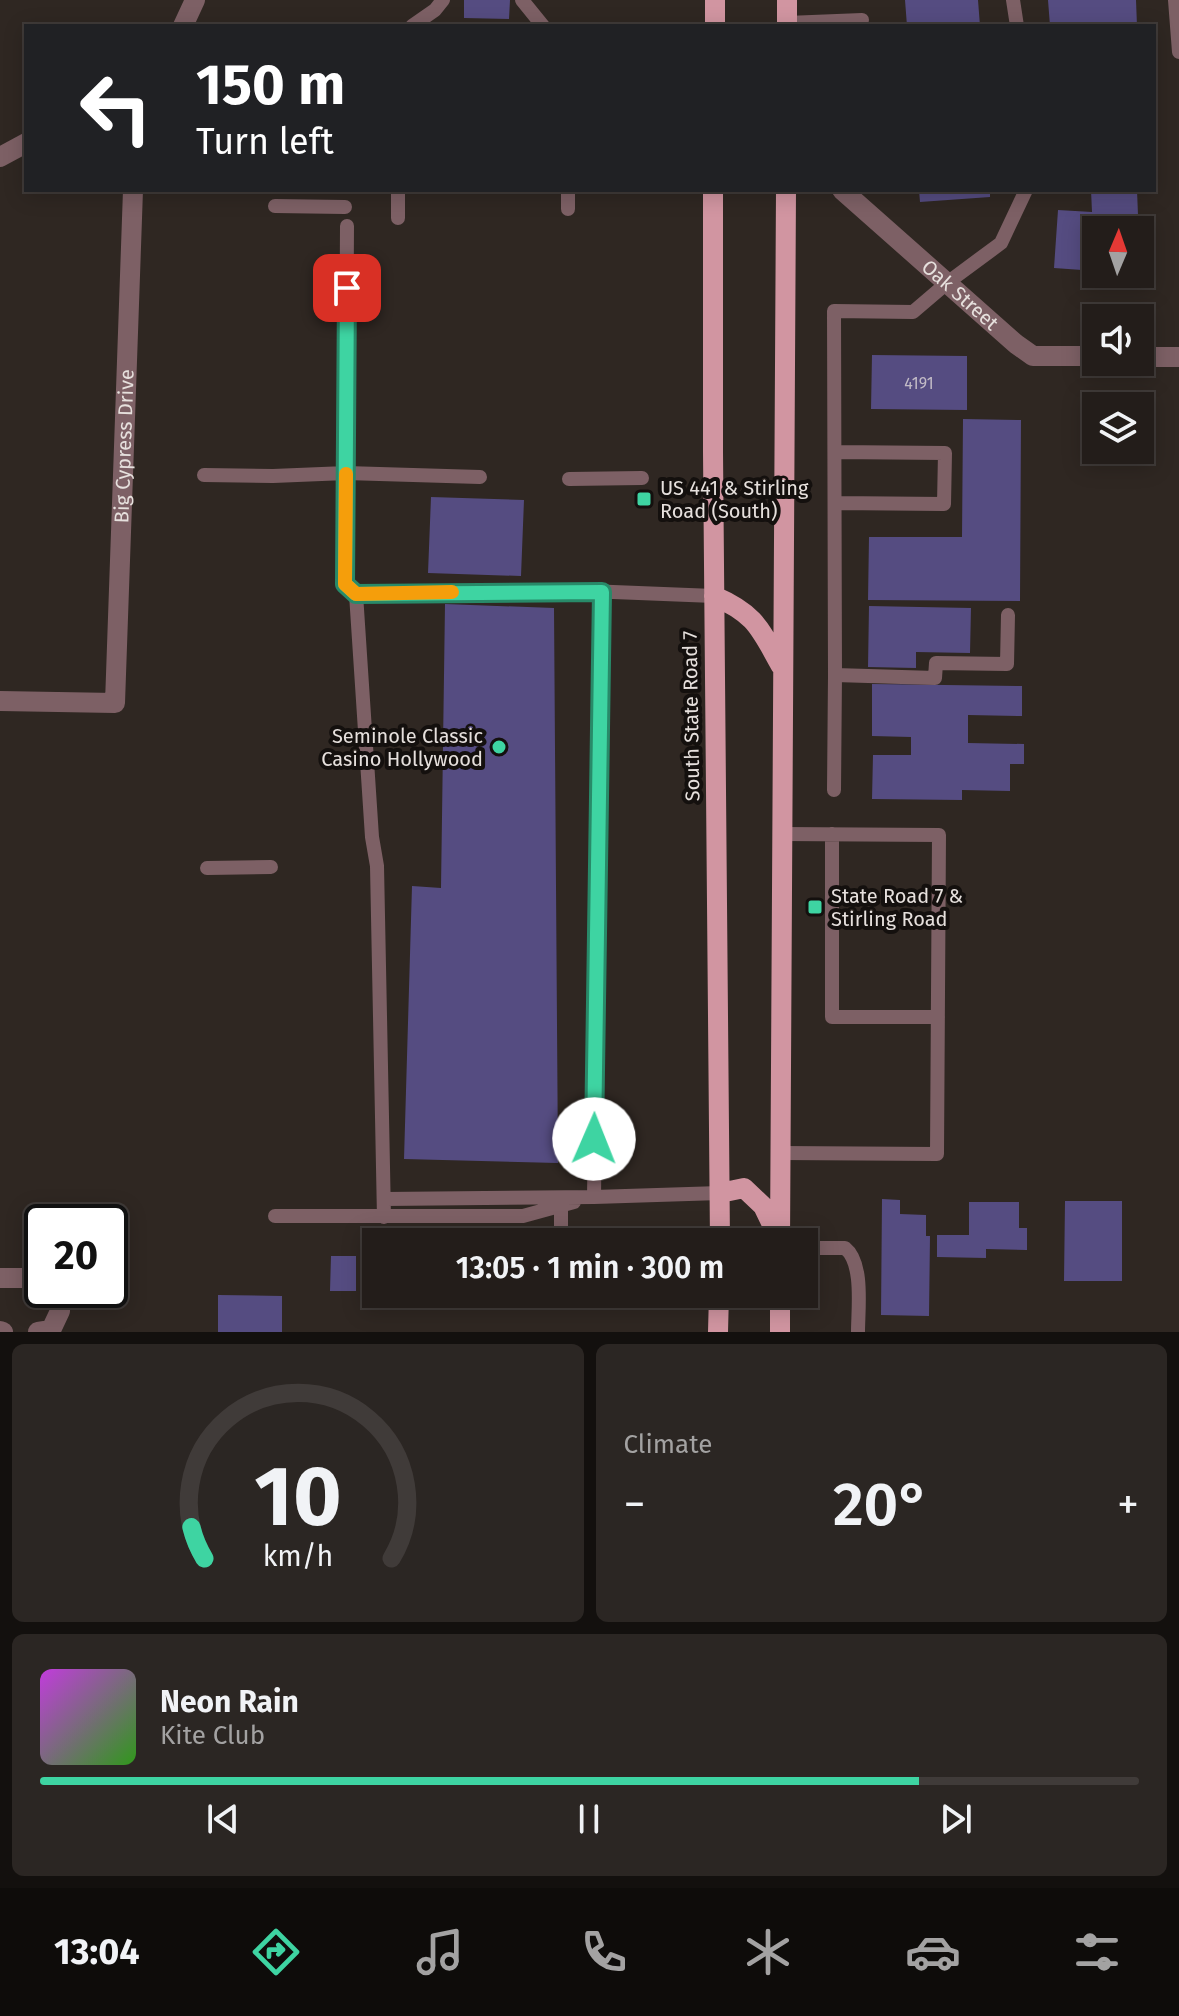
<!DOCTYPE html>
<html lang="en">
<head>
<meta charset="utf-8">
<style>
	:root { --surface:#231d1a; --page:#2b2623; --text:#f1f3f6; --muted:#a3a2a2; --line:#403b39; --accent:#3ed4a2 }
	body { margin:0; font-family:"Fira Sans",sans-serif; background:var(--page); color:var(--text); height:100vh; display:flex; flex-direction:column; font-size:30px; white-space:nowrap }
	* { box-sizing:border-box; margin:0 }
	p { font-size:26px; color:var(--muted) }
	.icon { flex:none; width:44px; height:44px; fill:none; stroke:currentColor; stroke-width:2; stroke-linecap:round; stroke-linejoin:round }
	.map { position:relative; height:1332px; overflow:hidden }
	.sheet { display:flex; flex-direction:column; gap:12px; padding:12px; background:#13100e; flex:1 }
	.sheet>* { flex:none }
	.hud { position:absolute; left:24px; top:24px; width:1132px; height:168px; border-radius:0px; box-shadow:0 4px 20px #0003,0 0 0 2px var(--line); background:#202124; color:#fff; overflow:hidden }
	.needle { width:52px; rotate:2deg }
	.fabs { position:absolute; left:1082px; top:216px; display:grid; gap:16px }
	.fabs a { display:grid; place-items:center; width:72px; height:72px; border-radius:0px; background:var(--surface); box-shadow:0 4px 20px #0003,0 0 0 2px var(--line); font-size:40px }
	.speed { position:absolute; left:24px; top:1204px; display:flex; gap:16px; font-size:40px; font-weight:700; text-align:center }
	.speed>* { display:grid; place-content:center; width:104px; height:104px; border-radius:50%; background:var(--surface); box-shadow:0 4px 20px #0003,0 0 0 2px var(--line); line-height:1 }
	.speed .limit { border:4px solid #111; border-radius:12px; background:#fff; color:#111 }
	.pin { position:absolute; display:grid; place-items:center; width:68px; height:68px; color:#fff; margin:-34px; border-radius:16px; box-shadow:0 4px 12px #0006 }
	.me { position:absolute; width:88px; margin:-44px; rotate:1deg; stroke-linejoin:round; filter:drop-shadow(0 0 6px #0008) }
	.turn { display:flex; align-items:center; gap:28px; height:168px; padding:0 40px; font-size:36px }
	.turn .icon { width:104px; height:104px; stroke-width:2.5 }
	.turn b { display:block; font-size:56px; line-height:68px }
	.big { font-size:60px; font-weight:600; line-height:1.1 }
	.sheet .tile { flex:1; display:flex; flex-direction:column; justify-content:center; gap:12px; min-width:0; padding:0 28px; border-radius:12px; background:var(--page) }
	.sheet .dial { align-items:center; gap:0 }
	.dial svg { height:208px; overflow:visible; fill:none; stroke:var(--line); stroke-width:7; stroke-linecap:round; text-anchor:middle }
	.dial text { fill:var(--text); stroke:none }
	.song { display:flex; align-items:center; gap:24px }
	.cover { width:96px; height:96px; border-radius:12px; background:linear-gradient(135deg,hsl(290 70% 55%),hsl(110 70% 35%)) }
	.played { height:8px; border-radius:4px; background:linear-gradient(90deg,var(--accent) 80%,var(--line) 80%) }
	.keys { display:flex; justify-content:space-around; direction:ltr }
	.heat { display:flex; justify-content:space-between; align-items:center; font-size:44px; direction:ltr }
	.sheet .tiles { flex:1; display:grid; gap:12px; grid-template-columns:1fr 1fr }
	.tile:last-child { grid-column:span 2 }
	.trip { position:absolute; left:362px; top:1228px; width:456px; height:80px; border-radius:0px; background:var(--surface); box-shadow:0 4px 20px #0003,0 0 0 2px var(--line); font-weight:600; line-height:80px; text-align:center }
	.dock { display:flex; height:128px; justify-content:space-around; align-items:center; background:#0e0c0a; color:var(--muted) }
	.dock .icon { width:56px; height:56px }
	.dock .selected { color:var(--accent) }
	.dock b { font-size:36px; color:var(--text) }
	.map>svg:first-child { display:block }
</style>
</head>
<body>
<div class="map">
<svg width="1179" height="1332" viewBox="0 0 1179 1332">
	<rect width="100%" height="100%" fill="#2f2722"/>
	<path fill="#554c81" d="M 464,0 L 510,0 L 509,19 L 464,18 Z
		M 905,0 L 978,0 L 980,26 L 907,26 Z
		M 1048,0 L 1136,0 L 1137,26 L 1050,26 Z
		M 919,190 L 990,190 L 990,197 L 920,202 Z
		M 1091,190 L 1137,190 L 1138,215 L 1154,216 L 1150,274 L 1140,274 L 1140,230 L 1096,230 L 1096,271 L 1054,268 L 1058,210 L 1092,212 Z
		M 872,355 L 967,356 L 967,410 L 871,409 Z
		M 963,419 L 1021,420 L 1020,601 L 868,600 L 869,537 L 962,537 Z
		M 431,497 L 524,500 L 521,576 L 428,573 Z
		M 445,604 L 554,608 L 558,1163 L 404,1159 L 412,886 L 441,888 Z
		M 869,606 L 971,608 L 970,653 L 916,652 L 916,668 L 868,667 Z
		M 872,684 L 1022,686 L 1022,716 L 968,715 L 968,743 L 1024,744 L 1024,764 L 1010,764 L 1010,791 L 962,790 L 962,800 L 872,799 L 873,755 L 911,755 L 911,737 L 872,736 Z
		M 882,1199 L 900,1200 L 900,1214 L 926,1215 L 926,1236 L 930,1236 L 929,1316 L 881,1315 Z
		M 1065,1201 L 1122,1201 L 1122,1281 L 1064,1281 Z
		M 969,1202 L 1019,1202 L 1019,1228 L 1027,1228 L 1027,1250 L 986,1249 L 986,1258 L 937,1257 L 937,1235 L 969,1235 Z
		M 331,1256 L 356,1256 L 356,1291 L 330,1291 Z
		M 218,1295 L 282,1296 L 282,1332 L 218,1332 Z"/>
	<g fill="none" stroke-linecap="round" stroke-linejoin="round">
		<path stroke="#7d6065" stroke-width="14" d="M 522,0 L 543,26
			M 1013,0 L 1017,26
			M 1175,0 L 1179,52
			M 787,23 L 862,20
			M 412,26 L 435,10 L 443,0
			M 398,190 L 398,218
			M 275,206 L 345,207
			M 568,209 L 568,190
			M 347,226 L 345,584 L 356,594 L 372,837 L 377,866 L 384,1217
			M 835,452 L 945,453 L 944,504 L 835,503
			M 204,475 L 273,476 L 346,473 L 480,477
			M 569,479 L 642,478
			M 356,594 L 588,591 L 714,596
			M 835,675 L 935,678 L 936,663 L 1007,664 L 1008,615
			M 834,790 L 835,675 L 834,311 L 913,312 L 947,283 L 1001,243 L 1026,190
			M 832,834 L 832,1017 L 938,1017
			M 207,868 L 271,867
			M 781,1153 L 937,1154 L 939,835 L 782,834
			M 594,1197 L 602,592
			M 385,1199 L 594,1197 L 720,1193
			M 561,1206 L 561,1242
			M 275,1216 L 523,1216 L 574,1202
			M 804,1248 L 845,1248 C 864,1263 858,1309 858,1332"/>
		<g stroke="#7d6065" stroke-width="20">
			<path d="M 183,26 L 195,0"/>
			<path d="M 0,157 L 26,143"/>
			<path id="s1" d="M 842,190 L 1016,344 L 1033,356 L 1096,356"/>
			<path d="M 1140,357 L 1179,357"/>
			<path id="s2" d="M 0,701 L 115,703 L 133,190"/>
			<path d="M 0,1278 L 42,1278"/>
			<path d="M 0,1331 L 3,1332"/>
			<path d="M 38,1332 L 51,1330 L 60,1311 L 57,1290"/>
		</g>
		<path stroke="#d195a1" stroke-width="20" d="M 715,26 L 715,0
			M 787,26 L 787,0
			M 713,190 L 713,452 L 720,1242
			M 714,596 C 756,614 760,629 781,666
			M 720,1193 L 744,1188 L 763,1206 L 778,1237
			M 780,1242 L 786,190
			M 718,1332 L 719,1294
			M 780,1332 L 780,1294"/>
	</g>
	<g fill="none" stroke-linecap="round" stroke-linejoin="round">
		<defs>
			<path id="route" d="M 347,288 L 345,584 L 356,594 L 602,592 L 594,1139"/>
		</defs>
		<use href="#route" stroke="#288a69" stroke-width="20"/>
		<use href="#route" stroke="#3ed4a2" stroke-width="14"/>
		<path stroke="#f59e0b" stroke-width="14" d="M 346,474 L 345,584 L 356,594 L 452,592"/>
	</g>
	<g fill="#3ed4a2" stroke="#14100e" stroke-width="3">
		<rect x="636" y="491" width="16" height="16" rx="4"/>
		<circle cx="499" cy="747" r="8"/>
		<rect x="807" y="899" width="16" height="16" rx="4"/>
	</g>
	<g text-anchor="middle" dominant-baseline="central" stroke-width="8" stroke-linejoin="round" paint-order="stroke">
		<g font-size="16" fill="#c2bbc6">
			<text x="919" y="383">4191</text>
		</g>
		<g font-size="20" fill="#e6e0dd" stroke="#14100e">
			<text stroke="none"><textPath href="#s1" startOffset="158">Oak Street</textPath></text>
			<text stroke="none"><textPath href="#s2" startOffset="372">Big Cypress Drive</textPath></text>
			<text transform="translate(691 716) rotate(-91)">South State Road 7</text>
		</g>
		<g font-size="20" fill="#e6e0dd" stroke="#14100e" text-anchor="start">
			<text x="660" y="488">US 441 &amp; Stirling<tspan x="660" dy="23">Road (South)</tspan></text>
			<text x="483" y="736" text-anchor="end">Seminole Classic<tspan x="483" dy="23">Casino Hollywood</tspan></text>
			<text x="831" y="896">State Road 7 &amp;<tspan x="831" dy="23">Stirling Road</tspan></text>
		</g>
	</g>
</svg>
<div class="fabs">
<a><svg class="needle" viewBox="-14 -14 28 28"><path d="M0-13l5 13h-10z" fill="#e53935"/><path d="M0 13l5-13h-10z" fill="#a3a2a2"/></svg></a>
<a><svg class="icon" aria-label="sound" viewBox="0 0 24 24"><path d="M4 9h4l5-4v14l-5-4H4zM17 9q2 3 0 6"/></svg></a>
<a><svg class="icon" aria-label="layers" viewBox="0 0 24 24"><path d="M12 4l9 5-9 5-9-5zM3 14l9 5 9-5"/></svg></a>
</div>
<div class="speed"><div class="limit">20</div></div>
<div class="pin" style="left:347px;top:288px;background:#d93025"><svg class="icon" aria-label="arrive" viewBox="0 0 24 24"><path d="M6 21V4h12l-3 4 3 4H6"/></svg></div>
<svg class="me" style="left:594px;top:1139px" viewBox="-20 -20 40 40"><circle r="19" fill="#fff"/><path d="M0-13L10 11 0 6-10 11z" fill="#3ed4a2"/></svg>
<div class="trip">13:05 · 1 min · 300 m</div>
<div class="hud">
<div class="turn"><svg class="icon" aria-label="left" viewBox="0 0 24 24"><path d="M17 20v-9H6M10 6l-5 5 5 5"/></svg><div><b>150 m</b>Turn left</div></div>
</div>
</div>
<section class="sheet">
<div class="tiles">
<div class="tile dial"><svg viewBox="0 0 100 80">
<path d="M14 69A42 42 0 1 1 86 69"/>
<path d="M14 69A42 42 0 0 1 9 57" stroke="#3ed4a2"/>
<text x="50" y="56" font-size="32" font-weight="700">10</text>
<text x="50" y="72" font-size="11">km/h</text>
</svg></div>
<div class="tile"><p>Climate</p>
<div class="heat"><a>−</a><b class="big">20°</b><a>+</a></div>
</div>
<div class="tile">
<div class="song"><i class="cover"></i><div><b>Neon Rain</b><p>Kite Club</p></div></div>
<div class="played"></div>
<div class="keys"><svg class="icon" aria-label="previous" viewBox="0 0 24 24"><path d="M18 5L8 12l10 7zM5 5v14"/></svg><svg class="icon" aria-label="pause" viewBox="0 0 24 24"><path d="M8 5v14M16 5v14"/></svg><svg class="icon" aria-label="next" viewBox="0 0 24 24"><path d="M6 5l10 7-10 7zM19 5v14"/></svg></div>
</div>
</div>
</section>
<nav class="dock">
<b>13:04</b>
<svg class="icon selected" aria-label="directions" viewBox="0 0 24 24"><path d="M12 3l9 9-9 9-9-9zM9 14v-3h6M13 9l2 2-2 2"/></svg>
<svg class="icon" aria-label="music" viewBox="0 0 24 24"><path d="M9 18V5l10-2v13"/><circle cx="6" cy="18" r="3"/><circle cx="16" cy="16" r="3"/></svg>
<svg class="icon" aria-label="phone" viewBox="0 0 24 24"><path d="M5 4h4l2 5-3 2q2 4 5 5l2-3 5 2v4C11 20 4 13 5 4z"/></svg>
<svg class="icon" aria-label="climate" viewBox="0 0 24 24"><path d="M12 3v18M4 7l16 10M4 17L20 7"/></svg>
<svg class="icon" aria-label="car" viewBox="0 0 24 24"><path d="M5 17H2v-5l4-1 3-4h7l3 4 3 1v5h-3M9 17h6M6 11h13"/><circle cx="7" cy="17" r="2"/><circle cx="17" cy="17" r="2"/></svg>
<svg class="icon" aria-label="filters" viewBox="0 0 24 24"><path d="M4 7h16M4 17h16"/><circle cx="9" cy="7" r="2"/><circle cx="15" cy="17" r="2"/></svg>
</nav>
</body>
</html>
